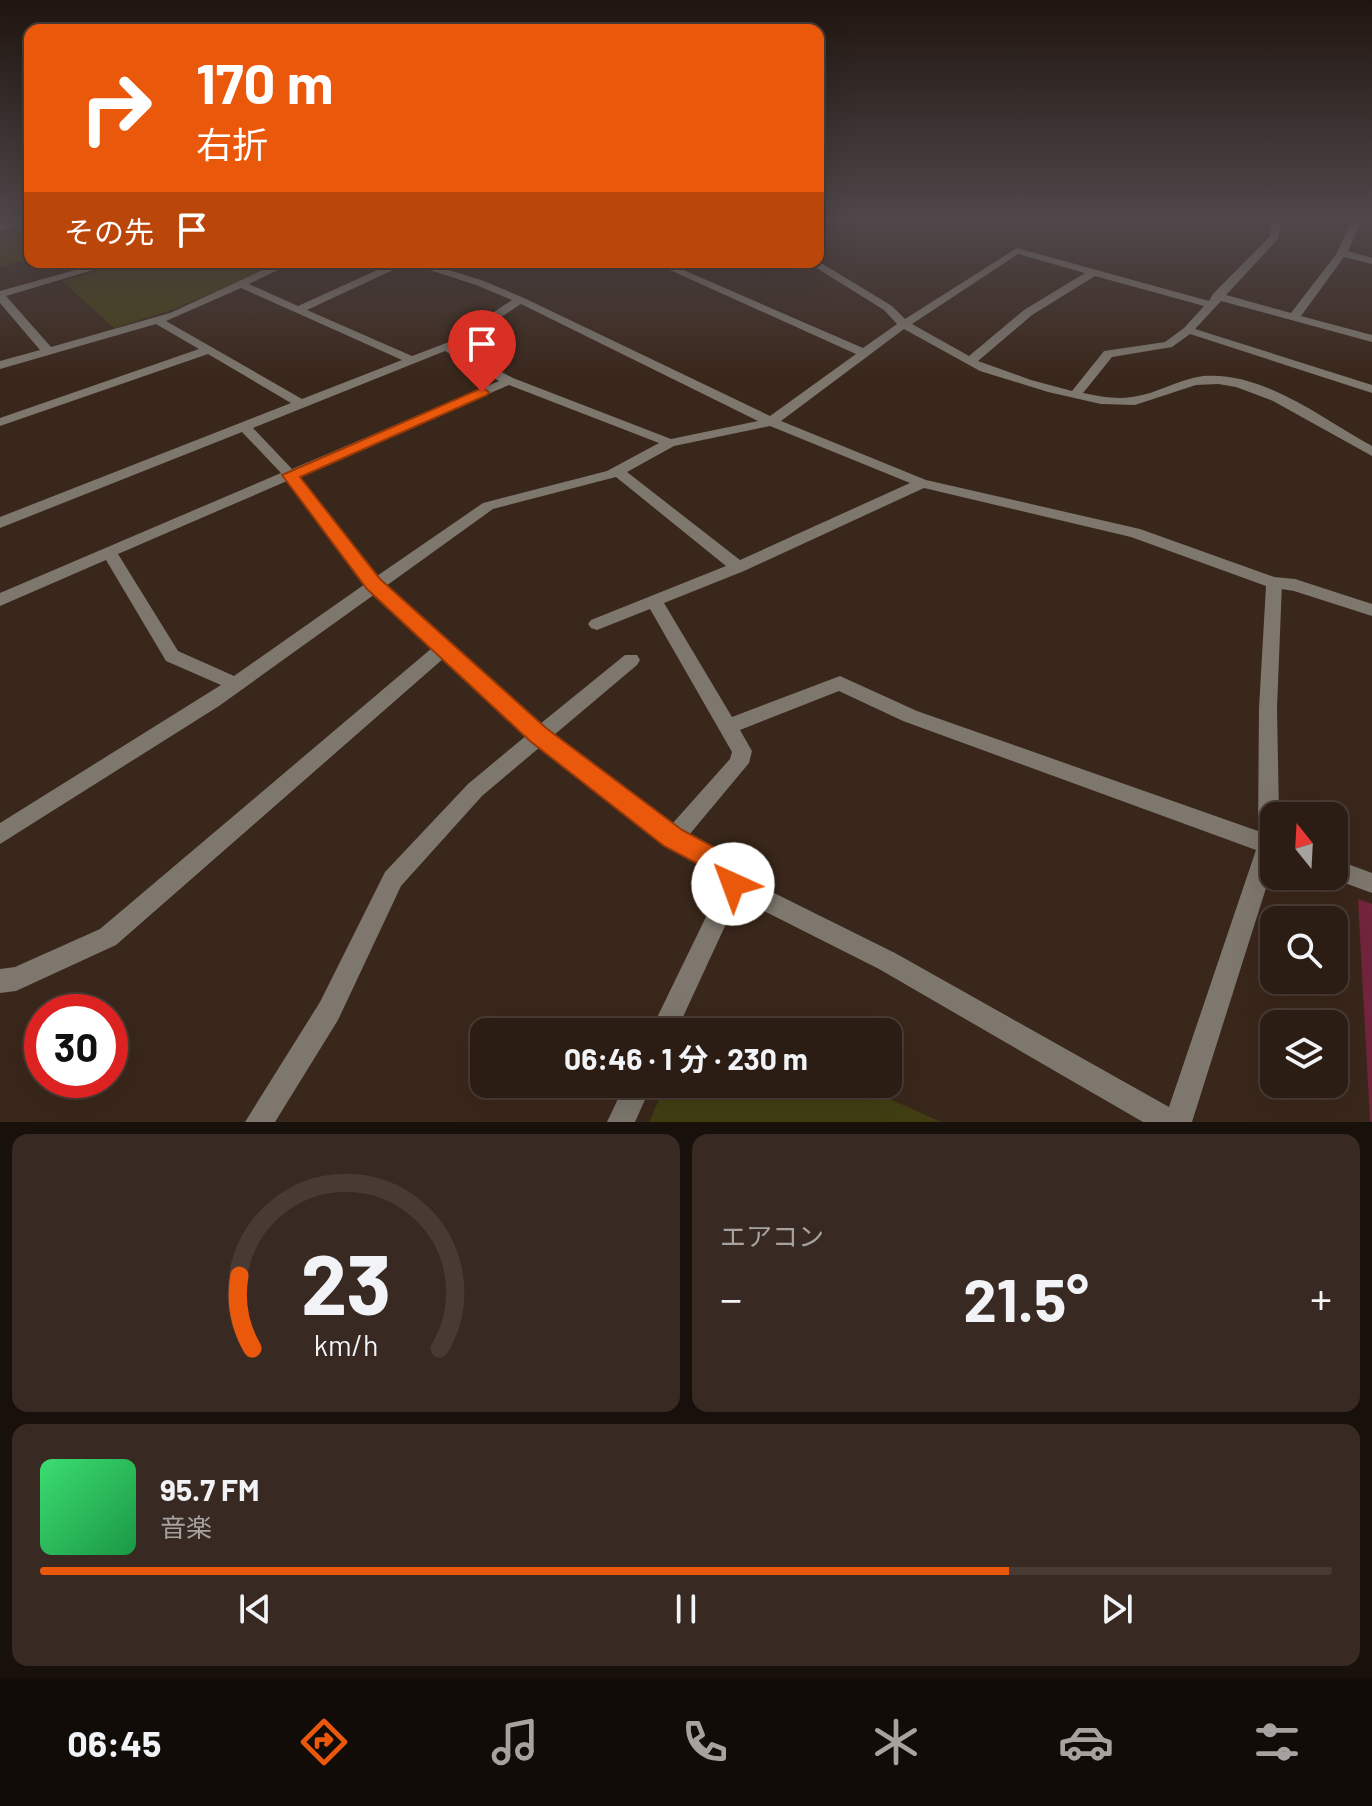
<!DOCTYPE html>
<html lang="ja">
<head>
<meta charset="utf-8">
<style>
	:root { --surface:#2c1d14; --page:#382a22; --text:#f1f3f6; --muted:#a6a2a0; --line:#483b34; --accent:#ea580c }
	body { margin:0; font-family:Barlow,"Noto Sans JP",sans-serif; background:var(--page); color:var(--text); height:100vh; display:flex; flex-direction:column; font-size:30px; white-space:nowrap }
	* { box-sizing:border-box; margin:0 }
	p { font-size:26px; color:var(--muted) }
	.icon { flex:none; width:44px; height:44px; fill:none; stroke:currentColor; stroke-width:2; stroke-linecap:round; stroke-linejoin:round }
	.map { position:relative; height:1122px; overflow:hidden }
	.sheet { display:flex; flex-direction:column; gap:12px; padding:12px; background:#18100b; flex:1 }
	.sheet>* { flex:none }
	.top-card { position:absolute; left:24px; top:24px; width:800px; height:244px; border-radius:16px; box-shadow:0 8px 32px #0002,0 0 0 2px var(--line); background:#ea580c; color:#fff; overflow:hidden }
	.needle { width:52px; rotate:342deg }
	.fabs { position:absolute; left:1260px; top:802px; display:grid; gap:16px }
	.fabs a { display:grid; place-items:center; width:88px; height:88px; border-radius:16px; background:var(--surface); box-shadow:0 8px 32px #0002,0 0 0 2px var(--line); font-size:40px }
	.speed { position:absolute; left:24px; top:994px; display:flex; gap:16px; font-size:40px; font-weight:700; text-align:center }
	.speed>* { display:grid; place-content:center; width:104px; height:104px; border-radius:50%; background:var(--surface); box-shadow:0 8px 32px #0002,0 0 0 2px var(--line); line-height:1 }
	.speed .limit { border:12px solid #d22; background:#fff; color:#111 }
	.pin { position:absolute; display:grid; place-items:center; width:68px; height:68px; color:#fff; margin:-82px -34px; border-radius:50% 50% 50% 0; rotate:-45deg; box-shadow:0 0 8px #0007 }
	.pin .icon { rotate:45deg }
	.me { position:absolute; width:88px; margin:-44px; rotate:317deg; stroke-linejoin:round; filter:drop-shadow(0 0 6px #0008) }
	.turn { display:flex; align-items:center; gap:28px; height:168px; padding:0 40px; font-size:36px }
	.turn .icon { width:104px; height:104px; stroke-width:2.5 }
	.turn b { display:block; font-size:56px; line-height:68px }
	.then { display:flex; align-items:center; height:76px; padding:0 40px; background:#0003; gap:16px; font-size:30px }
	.big { font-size:60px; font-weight:700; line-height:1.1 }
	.sheet .tile { flex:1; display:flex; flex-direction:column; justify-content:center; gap:12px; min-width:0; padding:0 28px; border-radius:16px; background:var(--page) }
	.sheet .dial { align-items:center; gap:0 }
	.dial svg { height:208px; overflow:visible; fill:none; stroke:var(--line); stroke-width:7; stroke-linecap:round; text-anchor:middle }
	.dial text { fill:var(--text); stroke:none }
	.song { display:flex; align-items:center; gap:24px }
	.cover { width:96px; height:96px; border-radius:12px; background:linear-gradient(135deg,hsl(140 70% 55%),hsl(140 70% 35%)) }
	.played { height:8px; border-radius:4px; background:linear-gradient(90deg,var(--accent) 75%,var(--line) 75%) }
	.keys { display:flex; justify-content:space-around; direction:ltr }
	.heat { display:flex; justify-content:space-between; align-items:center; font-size:44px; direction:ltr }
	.sheet .tiles { flex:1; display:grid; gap:12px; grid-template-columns:1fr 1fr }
	.tile:last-child { grid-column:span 2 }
	.trip { position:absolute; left:470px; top:1018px; width:432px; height:80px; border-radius:16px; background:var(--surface); box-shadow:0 8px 32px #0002,0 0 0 2px var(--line); font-weight:700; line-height:80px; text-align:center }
	.menu { display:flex; height:128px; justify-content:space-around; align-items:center; background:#120c08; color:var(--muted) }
	.menu .icon { width:56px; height:56px }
	.menu .active { color:var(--accent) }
	.menu b { font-size:36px; color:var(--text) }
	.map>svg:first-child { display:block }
</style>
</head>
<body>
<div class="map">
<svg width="1372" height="1122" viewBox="0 0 1372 1122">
	<rect width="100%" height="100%" fill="#3a271b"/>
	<path fill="#423e13" d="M 30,224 L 30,258 L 0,267 L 0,232 Z
		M 127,262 L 271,262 L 274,263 L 274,266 L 175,309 L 114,328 L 62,281 Z
		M 666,1084 L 857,1084 L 941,1122 L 649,1122 Z"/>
	<path fill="#72253d" d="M 1358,899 L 1372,904 L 1372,1122 L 1370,1122 Z"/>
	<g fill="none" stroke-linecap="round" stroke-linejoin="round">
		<path fill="#7d776e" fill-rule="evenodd" d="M 15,221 L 30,222 L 0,231 L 0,225 Z
			M 1271,221 L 1281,221 L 1278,239 L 1226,295 L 1291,313 L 1337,253 L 1351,221 L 1361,221 L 1348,251 L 1372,258 L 1372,264 L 1344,257 L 1301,316 L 1372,335 L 1372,342 L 1221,301 L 1195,329 L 1372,385 L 1372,393 L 1190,334 L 1172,347 L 1112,357 L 1083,393 C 1099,396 1116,400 1132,397 C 1157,394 1178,379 1203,376 C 1264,371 1322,419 1372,446 L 1372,456 L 1273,401 L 1236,387 L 1218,384 L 1196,385 L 1135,405 L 1101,404 L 1048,392 L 980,371 L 904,329 L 781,421 L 926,480 L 1140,529 L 1280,579 L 1282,583 L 1277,708 L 1279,816 L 1274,816 L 1274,863 L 1192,1122 L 1143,1122 L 879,969 L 738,898 L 676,1032 L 650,1032 L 722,884 L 718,874 L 665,845 L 540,747 L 482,796 L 401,886 L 338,1020 L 275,1122 L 245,1122 L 320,1002 L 385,872 L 468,784 L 527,735 L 444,658 L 116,945 L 16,991 L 0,993 L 0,969 L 15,967 L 100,929 L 432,648 L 375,594 L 219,706 L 0,844 L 0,823 L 221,685 L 166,661 L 106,560 L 0,606 L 0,593 L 281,473 L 242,432 L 0,528 L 0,517 L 291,403 L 208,354 L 0,426 L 0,418 L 199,349 L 156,324 L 0,369 L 0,361 L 40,350 L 0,303 L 0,291 L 104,262 L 120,262 L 6,296 L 51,347 L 170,313 L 276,264 L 274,262 L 285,262 L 288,265 L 249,284 L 298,306 L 395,262 L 423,262 L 484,281 L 524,298 L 770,416 L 856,354 L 652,262 L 665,262 L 863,348 L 897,324 L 884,310 L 807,262 L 818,261 L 892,306 L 905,319 L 1017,248 L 1209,301 L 1213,294 L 1270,236 ZM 1018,254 L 1085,273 L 1024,310 L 969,356 L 912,324 ZM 408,263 L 476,285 L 512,300 L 449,342 L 412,356 L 307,310 ZM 1095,276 L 1204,306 L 1184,328 L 1165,342 L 1104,351 L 1072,391 L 1031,380 L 978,361 L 1032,315 ZM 241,288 L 402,360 L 302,399 L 166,321 ZM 521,304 L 758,421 L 671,439 L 513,378 L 455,347 ZM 445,351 L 499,381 L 292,469 L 253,428 ZM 509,385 L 659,443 L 607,471 L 483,503 L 377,576 L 299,476 ZM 770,426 L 910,483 L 740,560 L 627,472 L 674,446 ZM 616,477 L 726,566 L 591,620 L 588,624 L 591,628 L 597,630 L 650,609 L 732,752 L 730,759 L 672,824 L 554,735 L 637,665 L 640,660 L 637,655 L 625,655 L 540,724 L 386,586 L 493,509 ZM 287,481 L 365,584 L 234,676 L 178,651 L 118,554 ZM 924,488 L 1131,537 L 1266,586 L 1259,708 L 1258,831 L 917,711 L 840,676 L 732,717 L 664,603 L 744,571 ZM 839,691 L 903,721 L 1256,850 L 1169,1107 L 895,953 L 742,877 L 735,860 L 689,835 L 749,763 L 752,751 L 740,730 Z
			M 1334,859 L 1372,873 L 1372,893 L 1326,876 L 1334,876 Z
			M 625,1084 L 652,1084 L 635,1122 L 607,1122 Z"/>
		<path fill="#7d776e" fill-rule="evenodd" d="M 1274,577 L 1295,579 L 1372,604 L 1372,616 L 1294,591 L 1268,587 L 1266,583 L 1268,579 Z"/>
	</g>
	<linearGradient id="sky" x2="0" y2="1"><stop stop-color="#20150f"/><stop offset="0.58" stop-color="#4f474a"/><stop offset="1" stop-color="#4f474a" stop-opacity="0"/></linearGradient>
	<rect width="1372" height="378" fill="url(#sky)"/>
	<path fill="#ea580c" stroke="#983908" stroke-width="2" d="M 482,388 L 489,392 L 487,395 L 300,477 L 380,579 L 546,728 L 682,830 L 736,859 L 746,884 L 742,892 L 733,896 L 724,892 L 717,874 L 664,846 L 530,741 L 367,589 L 282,475 Z"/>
</svg>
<div class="fabs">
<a><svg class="needle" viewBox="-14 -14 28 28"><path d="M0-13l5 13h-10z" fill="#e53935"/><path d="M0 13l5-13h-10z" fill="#a6a2a0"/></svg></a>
<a><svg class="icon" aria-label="search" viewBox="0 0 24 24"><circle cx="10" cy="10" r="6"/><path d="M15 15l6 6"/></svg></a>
<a><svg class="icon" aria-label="layers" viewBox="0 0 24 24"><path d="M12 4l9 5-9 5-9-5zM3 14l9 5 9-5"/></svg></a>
</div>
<div class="speed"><div class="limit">30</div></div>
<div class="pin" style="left:482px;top:392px;background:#d93025"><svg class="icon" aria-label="arrive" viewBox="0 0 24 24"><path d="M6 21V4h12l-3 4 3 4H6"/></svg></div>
<svg class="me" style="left:733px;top:884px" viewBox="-20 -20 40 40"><circle r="19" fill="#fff"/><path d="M0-13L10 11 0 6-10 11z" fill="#ea580c"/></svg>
<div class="trip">06:46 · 1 分 · 230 m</div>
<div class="top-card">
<div class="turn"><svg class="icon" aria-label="right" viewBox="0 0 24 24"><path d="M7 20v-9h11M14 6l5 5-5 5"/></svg><div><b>170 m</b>右折</div></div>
<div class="then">その先<svg class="icon" aria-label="arrive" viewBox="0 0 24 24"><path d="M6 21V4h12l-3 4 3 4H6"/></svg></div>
</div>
</div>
<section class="sheet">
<div class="tiles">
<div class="tile dial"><svg viewBox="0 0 100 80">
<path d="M14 69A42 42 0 1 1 86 69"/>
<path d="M14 69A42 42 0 0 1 9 41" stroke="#ea580c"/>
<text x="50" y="56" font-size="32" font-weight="700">23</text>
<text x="50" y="72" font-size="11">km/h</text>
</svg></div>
<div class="tile"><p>エアコン</p>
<div class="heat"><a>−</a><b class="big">21.5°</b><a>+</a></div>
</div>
<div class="tile">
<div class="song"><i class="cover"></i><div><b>95.7 FM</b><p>音楽</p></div></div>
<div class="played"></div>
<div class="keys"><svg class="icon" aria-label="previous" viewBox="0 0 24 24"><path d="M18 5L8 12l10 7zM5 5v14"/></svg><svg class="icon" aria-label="pause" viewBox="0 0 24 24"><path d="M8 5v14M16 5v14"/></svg><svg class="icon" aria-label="next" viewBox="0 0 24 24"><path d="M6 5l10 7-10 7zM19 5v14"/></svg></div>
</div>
</div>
</section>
<nav class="menu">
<b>06:45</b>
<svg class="icon active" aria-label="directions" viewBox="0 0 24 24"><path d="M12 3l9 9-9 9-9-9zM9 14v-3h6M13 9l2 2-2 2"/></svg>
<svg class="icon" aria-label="music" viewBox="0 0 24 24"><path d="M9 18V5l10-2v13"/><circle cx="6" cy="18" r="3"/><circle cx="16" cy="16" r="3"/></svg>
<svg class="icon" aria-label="phone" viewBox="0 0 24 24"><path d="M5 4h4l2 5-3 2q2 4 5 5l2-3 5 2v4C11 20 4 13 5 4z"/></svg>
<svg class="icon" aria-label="climate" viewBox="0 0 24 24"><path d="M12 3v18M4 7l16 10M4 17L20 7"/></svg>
<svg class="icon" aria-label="car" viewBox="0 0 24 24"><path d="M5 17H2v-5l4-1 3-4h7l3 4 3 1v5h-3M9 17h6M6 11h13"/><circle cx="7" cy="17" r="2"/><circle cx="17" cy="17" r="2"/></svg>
<svg class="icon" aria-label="filters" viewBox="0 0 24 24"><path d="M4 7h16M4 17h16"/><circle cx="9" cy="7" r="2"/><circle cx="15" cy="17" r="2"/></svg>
</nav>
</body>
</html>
